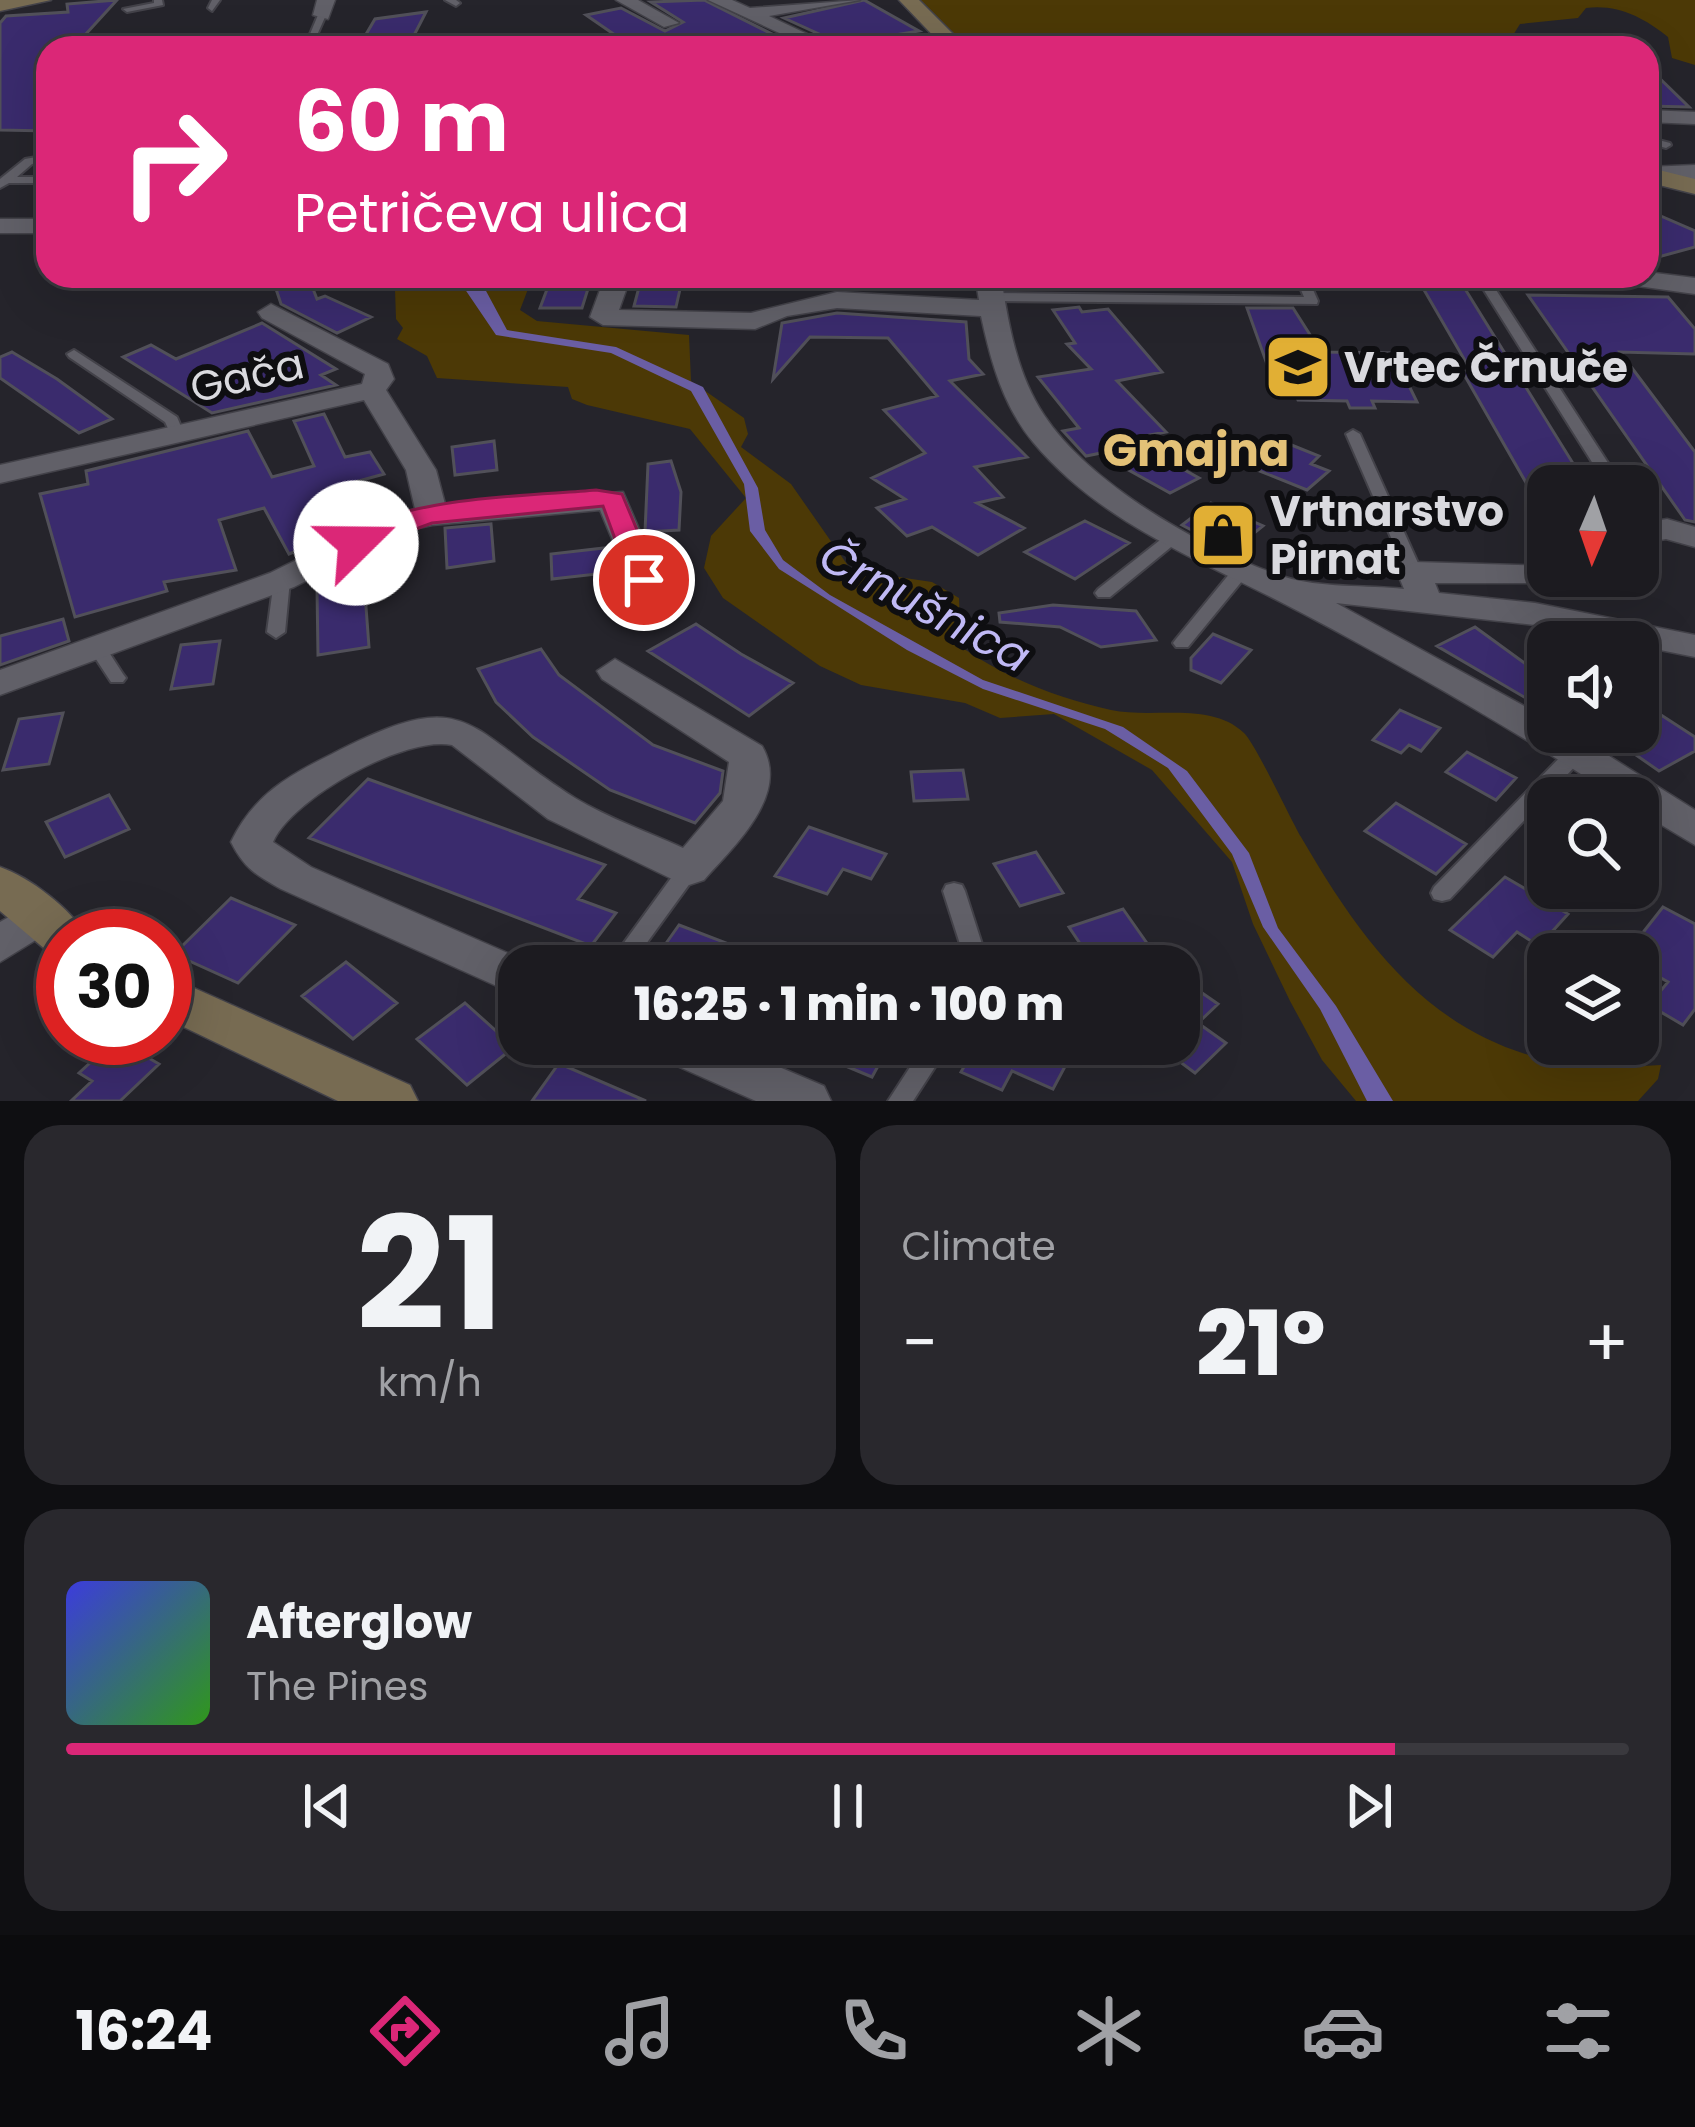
<!DOCTYPE html>
<html lang="en">
<head>
<meta charset="utf-8">
<style>
	:root { --surface:#1c1b20; --page:#29282d; --text:#f1f3f6; --muted:#a0a1a5; --line:#3a393e; --accent:#db2777 }
	body { margin:0; font-family:Poppins,sans-serif; background:var(--page); color:var(--text); height:100vh; display:flex; flex-direction:column; font-size:45px; white-space:nowrap }
	* { box-sizing:border-box; margin:0 }
	p { font-size:39px; color:var(--muted) }
	.icon { flex:none; width:66px; height:66px; fill:none; stroke:currentColor; stroke-width:2; stroke-linecap:round; stroke-linejoin:round }
	.map { position:relative; height:1101px; overflow:hidden }
	.details { display:flex; flex-direction:column; gap:24px; padding:24px; background:#0f0f12; flex:1 }
	.details>* { flex:none }
	.banner { position:absolute; left:36px; top:36px; width:1623px; height:252px; border-radius:36px; box-shadow:0 12px 48px #0002,0 0 0 3px var(--line); background:#db2777; color:#fff; overflow:hidden }
	.needle { width:78px; rotate:182deg }
	.fabs { position:absolute; left:1527px; top:465px; display:grid; gap:24px }
	.fabs a { display:grid; place-items:center; width:132px; height:132px; border-radius:24px; background:var(--surface); box-shadow:0 12px 48px #0002,0 0 0 3px var(--line); font-size:60px }
	.speed { position:absolute; left:36px; top:909px; display:flex; gap:24px; font-size:60px; font-weight:700; text-align:center }
	.speed>* { display:grid; place-content:center; width:156px; height:156px; border-radius:50%; background:var(--surface); box-shadow:0 12px 48px #0002,0 0 0 3px var(--line); line-height:1 }
	.speed .limit { border:18px solid #d22; background:#fff; color:#111 }
	.pin { position:absolute; display:grid; place-items:center; width:102px; height:102px; color:#fff; margin:-51px; border:6px solid #fff; border-radius:50%; box-shadow:0 3px 12px #0007 }
	.me { position:absolute; width:132px; margin:-66px; rotate:68deg; stroke-linejoin:round; filter:drop-shadow(0 0 9px #0008) }
	.turn { display:flex; align-items:center; gap:42px; height:252px; padding:0 60px; font-size:54px }
	.turn .icon { width:156px; height:156px; stroke-width:2.5 }
	.turn b { display:block; font-size:84px; line-height:102px }
	.big { font-size:90px; font-weight:800; line-height:1.1 }
	.details .widget { flex:1; display:flex; flex-direction:column; justify-content:center; gap:18px; min-width:0; padding:0 42px; border-radius:36px; background:var(--page) }
	.details .dial { align-items:center; gap:0 }
	.dial b { font-size:156px; line-height:1 }
	.song { display:flex; align-items:center; gap:36px }
	.cover { width:144px; height:144px; border-radius:18px; background:linear-gradient(135deg,hsl(240 70% 55%),hsl(110 70% 35%)) }
	.played { height:12px; border-radius:6px; background:linear-gradient(90deg,var(--accent) 85%,var(--line) 85%) }
	.keys { display:flex; justify-content:space-around; direction:ltr }
	.heat { display:flex; justify-content:space-between; align-items:center; font-size:66px; direction:ltr }
	.details .tiles { flex:1; display:grid; gap:24px; grid-template-columns:1fr 1fr }
	.widget:last-child { grid-column:span 2 }
	.trip { position:absolute; left:498px; top:945px; width:702px; height:120px; border-radius:36px; background:var(--surface); box-shadow:0 12px 48px #0002,0 0 0 3px var(--line); font-weight:800; line-height:120px; text-align:center }
	.tabs { display:flex; height:192px; justify-content:space-around; align-items:center; background:#0b0b0d; color:var(--muted) }
	.tabs .icon { width:84px; height:84px }
	.tabs .selected { color:var(--accent) }
	.tabs b { font-size:54px; color:var(--text) }
	.map>svg:first-child { display:block }
</style>
</head>
<body>
<div class="map">
<svg width="1695" height="1101" viewBox="0 0 1695 1101">
	<rect width="100%" height="100%" fill="#25242b"/>
	<path fill="#4c3906" d="M 919,0 L 1695,0 L 1695,65 L 1672,58 L 1668,37 C 1644,18 1619,4 1586,8 L 1578,18 L 1520,24 L 1505,48 L 969,48 Z
		M 372,276 L 533,276 L 520,310 L 537,321 L 689,335 L 691,381 L 744,418 L 748,434 L 741,447 L 791,484 L 851,570 L 932,582 L 959,598 L 960,622 L 946,636 C 996,674 1050,696 1111,710 C 1152,719 1211,701 1244,733 C 1255,743 1290,818 1301,837 C 1369,954 1442,1051 1588,1067 C 1611,1070 1637,1066 1661,1065 L 1658,1079 L 1638,1101 L 1356,1101 L 1322,1060 L 1290,1001 L 1253,924 L 1232,862 L 1152,770 L 1054,714 L 1000,718 L 965,703 L 861,685 L 820,666 L 723,598 L 704,568 L 711,536 L 746,498 L 690,429 L 587,405 L 572,399 L 568,387 L 437,378 L 427,356 L 397,339 L 403,328 L 396,319 L 395,289 Z"/>
	<path fill="#6a5ea4" d="M 456,276 L 478,276 L 507,330 L 616,347 L 703,387 L 758,488 L 765,530 L 783,560 L 830,595 L 983,680 L 1123,727 L 1187,771 L 1249,853 L 1278,928 L 1336,1006 L 1393,1101 L 1367,1101 L 1320,1009 L 1263,927 L 1232,854 L 1168,768 L 1105,729 L 983,689 L 907,650 L 779,569 L 750,531 L 744,484 L 691,391 L 611,353 L 496,335 Z"/>
	<path fill="#3a2b6d" stroke="#515059" stroke-width="3" d="M 117,0 L 74,47 L 48,48 L 48,131 L 0,130 L 0,23 L 6,16 L 68,12 L 67,4 Z
		M 704,0 L 782,39 L 764,42 L 744,36 L 695,46 L 681,37 L 666,43 L 615,35 L 586,15 L 621,8 L 665,31 L 683,22 L 651,2 Z
		M 864,0 L 919,31 L 841,44 L 784,18 Z
		M 426,12 L 408,47 L 358,48 L 375,19 Z
		M 1647,66 L 1689,107 L 1647,106 Z
		M 1647,210 L 1695,231 L 1695,247 L 1647,260 Z
		M 308,276 L 317,299 L 325,296 L 371,317 L 337,333 L 281,304 L 273,280 Z
		M 552,276 L 592,276 L 582,308 L 540,308 Z
		M 642,276 L 683,276 L 676,307 L 634,306 Z
		M 1416,276 L 1457,276 L 1587,486 L 1548,486 L 1548,521 L 1462,371 L 1471,371 Z
		M 1528,295 L 1668,297 L 1695,329 L 1695,354 L 1620,352 L 1695,452 L 1695,522 L 1685,520 Z
		M 1079,307 L 1082,312 L 1108,309 L 1162,372 L 1117,381 L 1166,432 L 1128,439 L 1199,478 L 1170,493 L 1125,468 L 1111,451 L 1086,456 L 1063,431 L 1079,428 L 1038,377 L 1091,369 L 1067,344 L 1075,343 L 1053,310 Z
		M 1247,308 L 1293,308 L 1321,352 L 1393,353 L 1417,402 L 1372,401 L 1375,408 L 1350,408 L 1347,401 L 1298,400 L 1290,381 L 1273,381 Z
		M 837,313 L 966,322 L 969,359 L 983,374 L 950,381 L 1027,457 L 975,467 L 1003,497 L 977,503 L 1024,528 L 978,555 L 932,527 L 907,536 L 877,508 L 905,499 L 872,478 L 925,453 L 884,410 L 937,396 L 888,338 L 810,337 L 773,379 L 782,323 Z
		M 262,323 L 336,369 L 321,375 L 336,385 L 212,413 L 123,357 L 151,345 L 176,359 Z
		M 12,352 L 57,379 L 112,419 L 79,433 L 0,378 L 0,357 Z
		M 324,414 L 345,457 L 370,452 L 384,474 L 330,489 L 353,527 L 289,554 L 264,508 L 219,520 L 236,570 L 164,582 L 167,591 L 75,617 L 40,494 L 88,484 L 86,471 L 248,431 L 272,477 L 314,466 L 294,421 Z
		M 494,441 L 497,470 L 455,475 L 452,447 Z
		M 1284,442 L 1319,456 L 1311,464 L 1329,471 L 1307,490 L 1252,468 Z
		M 671,461 L 681,492 L 679,530 L 645,532 L 648,464 Z
		M 1211,503 L 1263,526 L 1232,551 L 1182,525 Z
		M 1085,521 L 1129,543 L 1075,579 L 1025,552 Z
		M 491,524 L 494,561 L 447,568 L 445,528 Z
		M 604,548 L 606,573 L 552,579 L 551,554 Z
		M 364,580 L 369,647 L 318,655 L 317,588 Z
		M 1053,605 L 1136,611 L 1156,640 L 1101,647 L 1060,627 L 1000,622 L 999,613 Z
		M 63,619 L 69,641 L 0,665 L 0,636 Z
		M 696,624 L 741,654 L 793,683 L 749,716 L 648,651 Z
		M 1475,627 L 1548,680 L 1548,711 L 1437,646 Z
		M 1213,634 L 1251,650 L 1221,683 L 1191,670 L 1191,658 Z
		M 220,641 L 213,684 L 171,689 L 181,645 Z
		M 541,649 L 559,675 L 653,745 L 723,771 L 720,793 L 695,823 L 610,790 L 533,737 L 496,702 L 478,669 Z
		M 1638,700 L 1695,737 L 1695,751 L 1659,771 L 1603,732 L 1638,732 Z
		M 1400,710 L 1440,728 L 1421,751 L 1409,745 L 1401,753 L 1373,740 Z
		M 63,713 L 49,764 L 3,770 L 19,719 Z
		M 1467,752 L 1516,778 L 1496,800 L 1446,772 Z
		M 963,770 L 968,799 L 914,801 L 911,772 Z
		M 368,779 L 605,865 L 578,899 L 616,913 L 591,946 L 309,838 Z
		M 109,795 L 129,829 L 65,857 L 46,822 Z
		M 1396,803 L 1466,844 L 1436,874 L 1365,831 Z
		M 809,827 L 886,854 L 871,879 L 843,869 L 827,894 L 775,876 Z
		M 1036,852 L 1063,893 L 1020,906 L 994,864 Z
		M 1505,877 L 1568,914 L 1539,946 L 1517,932 L 1493,957 L 1450,930 Z
		M 231,898 L 295,925 L 238,983 L 174,954 Z
		M 1663,907 L 1695,924 L 1695,1009 L 1683,1025 L 1649,1005 L 1668,982 L 1638,965 L 1638,954 L 1626,954 Z
		M 1123,909 L 1163,966 L 1095,966 L 1069,927 Z
		M 679,925 L 781,964 L 781,966 L 650,966 Z
		M 346,962 L 397,1003 L 353,1039 L 302,996 Z
		M 1179,977 L 1218,1004 L 1198,1023 L 1226,1043 L 1195,1073 L 1156,1044 L 1179,1044 Z
		M 465,1003 L 514,1047 L 467,1085 L 417,1039 Z
		M 116,1039 L 159,1064 L 120,1101 L 71,1101 L 92,1081 L 79,1073 Z
		M 793,1044 L 890,1044 L 872,1077 Z
		M 977,1044 L 1077,1044 L 1053,1089 L 1012,1071 L 1002,1090 L 961,1072 Z
		M 557,1066 L 565,1066 L 646,1101 L 532,1101 Z"/>
	<g fill="none" stroke-linecap="round" stroke-linejoin="round">
		<defs>
			<path id="lane" d="M 154,0 L 162,0 L 163,5 L 127,12 L 123,9 L 154,3 Z
				M 212,0 L 220,0 L 212,11 L 208,8 Z
				M 445,0 L 456,0 L 460,3 L 456,6 Z
				M 322,12 L 326,15 L 313,44 L 305,46 L 318,15 Z
				M 1647,137 L 1670,143 L 1671,145 L 1666,148 L 1647,143 Z
				M 48,155 L 48,161 L 32,164 L 17,177 L 48,177 L 48,183 L 9,183 L 0,188 L 0,179 L 25,159 Z
				M 1295,276 L 1307,276 L 1318,301 L 1317,304 L 991,301 L 985,297 L 991,293 L 1304,297 Z
				M 1475,276 L 1487,276 L 1623,486 L 1607,486 Z
				M 74,350 L 177,417 L 185,436 L 183,439 L 173,439 L 165,422 L 69,357 L 67,354 Z
				M 1353,430 L 1360,434 L 1422,572 L 1420,576 L 1414,577 L 1406,572 L 1346,434 Z
				M 1170,535 L 1176,537 L 1178,540 L 1176,543 L 1110,597 L 1098,597 L 1095,593 L 1098,589 L 1164,537 Z
				M 1241,566 L 1247,567 L 1249,571 L 1247,575 L 1188,647 L 1176,647 L 1173,643 L 1176,639 L 1235,567 Z
				M 282,575 L 290,580 L 285,632 L 276,638 L 267,632 L 274,580 Z
				M 97,641 L 103,643 L 123,674 L 126,678 L 123,682 L 111,682 L 88,647 Z
				M 1575,747 L 1582,749 L 1585,754 L 1582,759 L 1450,899 L 1442,901 L 1434,899 L 1431,893 L 1434,887 L 1568,749 Z
				M 689,861 L 696,863 L 700,869 L 696,875 L 630,966 L 607,966 L 682,863 Z
				M 954,883 L 962,885 L 965,891 L 989,966 L 967,966 L 943,891 L 946,885 Z
				M 925,1044 L 950,1044 L 913,1101 L 888,1101 Z"/>
			<path id="street" d="M 317,0 L 335,0 L 328,19 L 313,15 Z
				M 616,0 L 638,0 L 679,23 L 664,27 Z
				M 708,0 L 732,0 L 750,8 L 860,0 L 769,16 L 837,48 L 812,48 Z
				M 1647,110 L 1695,112 L 1695,124 L 1647,122 Z
				M 1695,165 L 1695,179 L 1647,181 L 1647,167 Z
				M 0,219 L 48,219 L 48,233 L 0,233 Z
				M 1647,272 L 1695,278 L 1695,294 L 1623,284 L 1610,276 L 1647,276 Z
				M 605,276 L 631,276 L 619,310 L 751,313 L 837,292 L 979,300 L 975,276 L 1001,276 C 1008,323 1017,375 1044,415 C 1090,485 1207,552 1285,577 C 1319,588 1367,585 1404,589 L 1397,572 L 1414,562 L 1548,566 L 1548,576 L 1569,576 L 1564,583 L 1435,583 L 1439,593 L 1535,603 L 1695,635 L 1695,657 L 1535,625 L 1336,603 L 1548,719 L 1548,732 L 1571,732 L 1695,810 L 1695,845 L 1638,811 L 1638,798 L 1618,798 C 1516,731 1410,670 1302,613 C 1207,562 1104,527 1033,442 C 1003,406 991,362 981,316 L 837,308 L 787,316 L 755,329 L 603,325 L 590,317 Z
				M 271,304 L 388,364 L 394,379 L 386,390 L 436,470 L 445,504 L 623,492 L 661,580 L 656,587 L 632,587 L 600,510 L 432,525 L 405,531 L 294,587 L 0,695 L 0,670 L 270,573 L 383,517 L 415,509 L 406,470 L 364,400 L 0,483 L 0,465 L 362,384 L 365,374 L 262,318 L 258,312 Z
				M 1667,519 L 1695,527 L 1695,547 L 1666,539 L 1638,544 L 1638,524 Z
				M 615,659 L 762,746 C 791,795 733,847 704,880 L 689,885 L 674,880 L 548,819 L 452,745 C 406,735 292,798 273,842 L 311,867 L 535,965 L 519,966 L 519,996 L 281,889 C 256,875 244,868 231,842 C 253,796 287,776 332,754 C 471,682 462,727 575,798 C 608,818 648,832 683,848 L 723,801 L 729,762 L 602,679 L 597,671 Z
				M 37,901 L 52,906 L 59,918 L 52,930 L 0,962 L 0,922 Z
				M 652,1044 L 725,1044 L 824,1086 L 831,1101 L 756,1101 L 659,1058 Z"/>
			<path id="secondary" d="M 0,0 L 51,0 L 0,11 Z
				M 899,0 L 919,0 L 967,48 L 945,48 Z
				M 1647,167 L 1695,179 L 1695,194 L 1647,182 Z
				M 0,867 C 29,877 72,909 86,936 L 63,936 L 63,956 L 46,950 L 0,911 Z
				M 165,975 L 410,1085 L 418,1101 L 338,1101 L 165,1018 Z"/>
		</defs>
		<use href="#lane" stroke="#434249" stroke-width="4"/>
		<use href="#street" stroke="#434249" stroke-width="3"/>
		<use href="#secondary" stroke="#434249" stroke-width="3"/>
		<use href="#lane" fill="#616068" fill-rule="evenodd"/>
		<use href="#street" fill="#616068" fill-rule="evenodd"/>
		<use href="#secondary" fill="#776b52" fill-rule="evenodd"/>
	</g>
	<path fill="#db2777" stroke="#8e194d" stroke-width="3" d="M 596,490 L 622,494 L 658,580 L 654,586 L 634,586 L 630,580 L 603,506 L 432,523 L 356,551 L 343,543 C 385,496 534,496 596,490 Z"/>
	<defs>
		<symbol id="school-square" viewBox="-11 -11 22 22"><rect x="-9" y="-9" width="18" height="18" rx="4" fill="#e1af34" stroke="#0e0e11"/><path d="M0-5L7-2L0 1L-7-2ZM-4 1L0 2.5L4 1V4Q0 6-4 4Z" fill="#111"/></symbol>
		<symbol id="shop-square" viewBox="-11 -11 22 22"><rect x="-9" y="-9" width="18" height="18" rx="4" fill="#e1af34" stroke="#0e0e11"/><path d="M-5-2.5h2.3a2.7 3.5 0 0 1 5.4 0H5L5.5 6h-11ZM-1.5-2.5h3a1.5 2.3 0 0 0-3 0Z" fill="#111"/></symbol>
	</defs>
	<g fill-rule="evenodd">
		<use href="#school-square" x="1260" y="329" width="76" height="76"/>
		<use href="#shop-square" x="1185" y="497" width="76" height="76"/>
	</g>
	<g text-anchor="middle" dominant-baseline="central" stroke-width="12" stroke-linejoin="round" paint-order="stroke">
		<g font-size="42" font-weight="bold" fill="#dadadf" stroke="#0e0e11" text-anchor="start">
			<text x="1344" y="367">Vrtec Črnuče</text>
			<text x="1270" y="511">Vrtnarstvo<tspan x="1270" dy="48">Pirnat</tspan></text>
		</g>
		<g font-size="42" fill="#dadadf" stroke="#0e0e11">
			<text transform="translate(247 376) rotate(-13)">Gača</text>
		</g>
		<g font-size="45" font-weight="bold" fill="#e3c177" stroke="#0e0e11">
			<text x="1196" y="450">Gmajna</text>
		</g>
		<g font-size="45" font-style="italic" fill="#c0b9f5" stroke="#0e0e11">
			<text transform="translate(925 606) rotate(28)">Črnušnica</text>
		</g>
	</g>
</svg>
<div class="fabs">
<a><svg class="needle" viewBox="-14 -14 28 28"><path d="M0-13l5 13h-10z" fill="#e53935"/><path d="M0 13l5-13h-10z" fill="#a0a1a5"/></svg></a>
<a><svg class="icon" aria-label="sound" viewBox="0 0 24 24"><path d="M4 9h4l5-4v14l-5-4H4zM17 9q2 3 0 6"/></svg></a>
<a><svg class="icon" aria-label="search" viewBox="0 0 24 24"><circle cx="10" cy="10" r="6"/><path d="M15 15l6 6"/></svg></a>
<a><svg class="icon" aria-label="layers" viewBox="0 0 24 24"><path d="M12 4l9 5-9 5-9-5zM3 14l9 5 9-5"/></svg></a>
</div>
<div class="speed"><div class="limit">30</div></div>
<div class="pin" style="left:644px;top:580px;background:#d93025"><svg class="icon" aria-label="arrive" viewBox="0 0 24 24"><path d="M6 21V4h12l-3 4 3 4H6"/></svg></div>
<svg class="me" style="left:356px;top:543px" viewBox="-20 -20 40 40"><circle r="19" fill="#fff"/><path d="M0-13L10 11 0 6-10 11z" fill="#db2777"/></svg>
<div class="trip">16:25 · 1 min · 100 m</div>
<div class="banner">
<div class="turn"><svg class="icon" aria-label="right" viewBox="0 0 24 24"><path d="M7 20v-9h11M14 6l5 5-5 5"/></svg><div><b>60 m</b>Petričeva ulica</div></div>
</div>
</div>
<section class="details">
<div class="tiles">
<div class="widget dial"><b>21</b><p>km/h</p></div>
<div class="widget"><p>Climate</p>
<div class="heat"><a>−</a><b class="big">21°</b><a>+</a></div>
</div>
<div class="widget">
<div class="song"><i class="cover"></i><div><b>Afterglow</b><p>The Pines</p></div></div>
<div class="played"></div>
<div class="keys"><svg class="icon" aria-label="previous" viewBox="0 0 24 24"><path d="M18 5L8 12l10 7zM5 5v14"/></svg><svg class="icon" aria-label="pause" viewBox="0 0 24 24"><path d="M8 5v14M16 5v14"/></svg><svg class="icon" aria-label="next" viewBox="0 0 24 24"><path d="M6 5l10 7-10 7zM19 5v14"/></svg></div>
</div>
</div>
</section>
<nav class="tabs">
<b>16:24</b>
<svg class="icon selected" aria-label="directions" viewBox="0 0 24 24"><path d="M12 3l9 9-9 9-9-9zM9 14v-3h6M13 9l2 2-2 2"/></svg>
<svg class="icon" aria-label="music" viewBox="0 0 24 24"><path d="M9 18V5l10-2v13"/><circle cx="6" cy="18" r="3"/><circle cx="16" cy="16" r="3"/></svg>
<svg class="icon" aria-label="phone" viewBox="0 0 24 24"><path d="M5 4h4l2 5-3 2q2 4 5 5l2-3 5 2v4C11 20 4 13 5 4z"/></svg>
<svg class="icon" aria-label="climate" viewBox="0 0 24 24"><path d="M12 3v18M4 7l16 10M4 17L20 7"/></svg>
<svg class="icon" aria-label="car" viewBox="0 0 24 24"><path d="M5 17H2v-5l4-1 3-4h7l3 4 3 1v5h-3M9 17h6M6 11h13"/><circle cx="7" cy="17" r="2"/><circle cx="17" cy="17" r="2"/></svg>
<svg class="icon" aria-label="filters" viewBox="0 0 24 24"><path d="M4 7h16M4 17h16"/><circle cx="9" cy="7" r="2"/><circle cx="15" cy="17" r="2"/></svg>
</nav>
</body>
</html>
